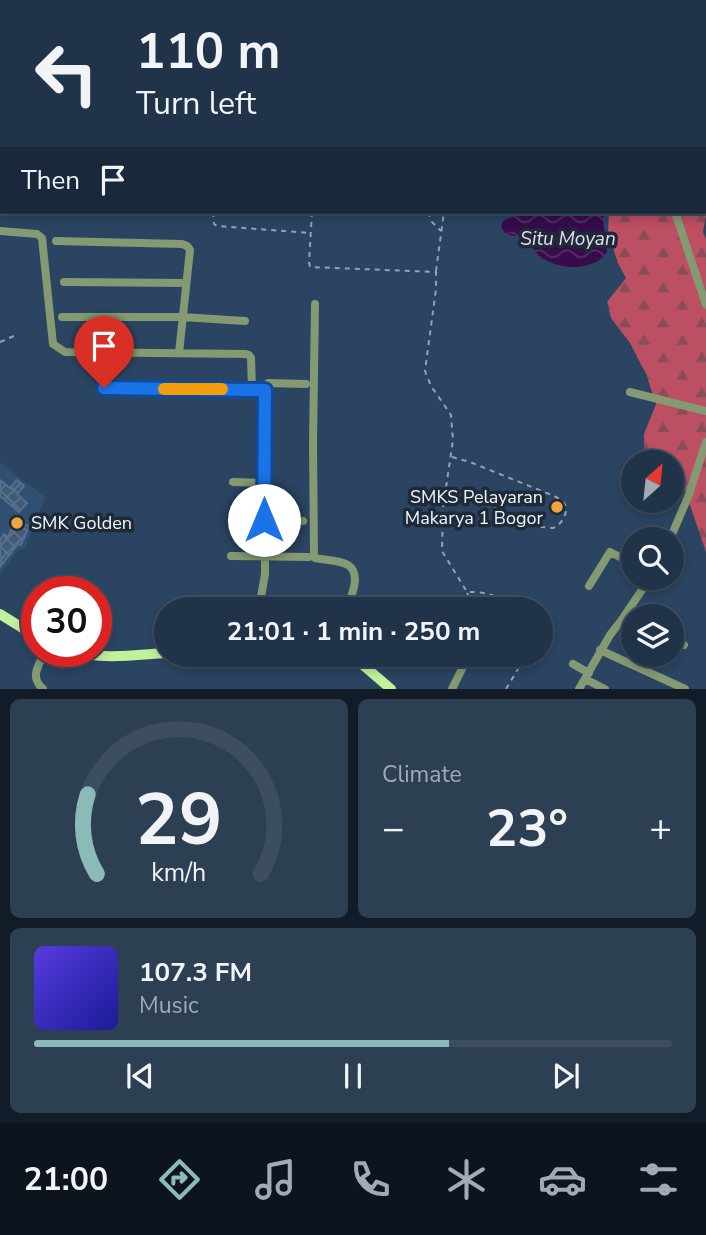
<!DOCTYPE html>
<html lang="en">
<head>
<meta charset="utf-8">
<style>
	:root { --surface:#203349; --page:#2d3f53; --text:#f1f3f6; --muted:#a2aab4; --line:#3d4e61; --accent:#8bbbb9 }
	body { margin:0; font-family:"Nunito Sans",sans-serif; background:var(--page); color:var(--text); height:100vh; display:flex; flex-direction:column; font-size:26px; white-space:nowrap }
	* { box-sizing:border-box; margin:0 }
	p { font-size:23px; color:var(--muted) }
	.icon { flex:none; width:38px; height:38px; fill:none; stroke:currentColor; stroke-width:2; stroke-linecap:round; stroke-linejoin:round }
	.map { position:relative; height:689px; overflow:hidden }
	.sheet { display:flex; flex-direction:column; gap:10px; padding:10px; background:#121c28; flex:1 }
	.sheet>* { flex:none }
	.hud { position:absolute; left:0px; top:0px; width:707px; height:214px; box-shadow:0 4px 10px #0003,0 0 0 2px var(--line); background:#203349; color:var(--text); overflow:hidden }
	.needle { width:46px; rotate:27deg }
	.controls { position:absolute; left:621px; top:450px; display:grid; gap:14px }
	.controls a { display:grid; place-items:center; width:63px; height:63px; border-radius:50%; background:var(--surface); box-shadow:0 4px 10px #0003,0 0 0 2px var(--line); font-size:35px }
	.speed { position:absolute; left:21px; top:576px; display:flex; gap:14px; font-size:35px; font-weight:700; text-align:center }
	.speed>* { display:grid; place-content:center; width:91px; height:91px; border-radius:50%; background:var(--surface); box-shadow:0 4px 10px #0003,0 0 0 2px var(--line); line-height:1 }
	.speed .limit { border:10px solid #d22; background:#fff; color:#111 }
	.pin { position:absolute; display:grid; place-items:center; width:60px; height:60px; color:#fff; margin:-72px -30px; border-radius:50% 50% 50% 0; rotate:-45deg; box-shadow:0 0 7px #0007 }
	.pin .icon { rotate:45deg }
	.me { position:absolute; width:77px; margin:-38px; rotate:0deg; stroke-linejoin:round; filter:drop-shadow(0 0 5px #0008) }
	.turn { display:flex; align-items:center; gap:24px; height:147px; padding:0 21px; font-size:32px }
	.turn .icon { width:91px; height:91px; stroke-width:2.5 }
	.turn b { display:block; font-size:49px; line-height:60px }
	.then { display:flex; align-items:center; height:66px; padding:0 21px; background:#0003; gap:14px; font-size:26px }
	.big { font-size:52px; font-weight:700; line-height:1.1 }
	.sheet .widget { flex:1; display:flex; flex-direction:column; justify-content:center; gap:10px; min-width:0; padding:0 24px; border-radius:10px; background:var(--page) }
	.sheet .dial { align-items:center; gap:0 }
	.dial svg { height:182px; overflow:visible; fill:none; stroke:var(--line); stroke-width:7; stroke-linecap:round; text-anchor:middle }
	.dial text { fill:var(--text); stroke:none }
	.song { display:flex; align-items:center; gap:21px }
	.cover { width:84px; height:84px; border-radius:10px; background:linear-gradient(135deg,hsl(250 70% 55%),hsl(240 70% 35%)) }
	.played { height:7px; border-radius:4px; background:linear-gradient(90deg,var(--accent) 65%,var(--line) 65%) }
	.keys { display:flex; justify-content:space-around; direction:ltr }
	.heat { display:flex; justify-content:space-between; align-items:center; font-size:38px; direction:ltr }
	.sheet .tiles { flex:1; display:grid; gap:10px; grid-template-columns:1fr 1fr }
	.widget:last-child { grid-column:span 2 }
	.trip { position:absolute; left:154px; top:597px; width:399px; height:70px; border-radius:35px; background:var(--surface); box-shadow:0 4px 10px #0003,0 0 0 2px var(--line); font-weight:700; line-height:70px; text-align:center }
	.dock { display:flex; height:112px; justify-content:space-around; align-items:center; background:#0d141d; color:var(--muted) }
	.dock .icon { width:49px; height:49px }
	.dock .on { color:var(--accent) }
	.dock b { font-size:32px; color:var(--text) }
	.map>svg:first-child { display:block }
</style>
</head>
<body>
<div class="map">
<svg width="706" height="689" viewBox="0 0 706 689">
	<defs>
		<pattern id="forest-firs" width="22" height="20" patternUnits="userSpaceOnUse" patternTransform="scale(1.75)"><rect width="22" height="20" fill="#bc4f61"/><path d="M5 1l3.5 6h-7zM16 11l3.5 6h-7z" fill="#884d58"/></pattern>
		<pattern id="water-waves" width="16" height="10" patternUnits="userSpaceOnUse" patternTransform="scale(1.75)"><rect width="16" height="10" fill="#370b4c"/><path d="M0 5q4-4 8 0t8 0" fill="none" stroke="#542f67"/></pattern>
		<pattern id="building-cross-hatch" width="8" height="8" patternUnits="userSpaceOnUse" patternTransform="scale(1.75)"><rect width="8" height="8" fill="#405a78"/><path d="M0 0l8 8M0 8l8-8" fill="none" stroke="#5c728c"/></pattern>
	</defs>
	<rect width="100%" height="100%" fill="#2b4461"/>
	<path fill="#314f71" d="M 0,462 L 45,497 L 24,550 L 19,549 L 0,574 Z"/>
	<path fill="url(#forest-firs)" d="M 474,0 L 706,0 L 706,216 L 703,232 L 706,239 L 706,552 L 680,476 L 672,472 L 672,462 L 652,462 L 644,450 L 644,434 L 656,404 L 646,374 L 630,343 L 611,318 L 607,302 L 626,278 L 618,263 L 608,232 L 609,212 L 705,212 L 705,2 L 474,2 Z"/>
	<path fill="url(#water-waves)" d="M 520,212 L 602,212 L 607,252 C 593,272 561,270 542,258 C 534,253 532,242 523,238 C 512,233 507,240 501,226 L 503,221 L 517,215 Z"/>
	<path fill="url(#building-cross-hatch)" stroke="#546f8e" stroke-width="2" d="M 0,480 L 10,488 L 17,480 L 24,486 L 17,494 L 27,503 L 19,512 L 0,496 Z
		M 15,520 L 29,526 L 21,545 L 18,544 L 0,567 L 0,540 L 4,534 L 8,537 Z
		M 248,654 L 266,654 L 267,665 L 249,667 Z"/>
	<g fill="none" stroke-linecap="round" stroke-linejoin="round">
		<path stroke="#93a3b4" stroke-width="2" stroke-dasharray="5 5" stroke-linecap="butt" d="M 0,208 L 2,198
			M 125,212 L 195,215 L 195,212
			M 213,212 L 214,224 L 217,226 L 310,233
			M 312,212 L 309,262 L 310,267 L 436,272 L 436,289 L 425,371 L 431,386 L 451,415 L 453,440 L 443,508 L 442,551 L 467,592 C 489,591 500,598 519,609
			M 428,212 L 432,222 L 441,231
			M 436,271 L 444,212
			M 0,342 L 16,335
			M 452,457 L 470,462 L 554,496 C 556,497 563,501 564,503 C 570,511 561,526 553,528 C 551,528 542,527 541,527 L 465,496
			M 467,593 L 477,609
			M 541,627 L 541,630
			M 506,689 L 527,654"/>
		<path stroke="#839a72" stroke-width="8" d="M 588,0 L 590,2
			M 654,2 L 655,0
			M 689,2 L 690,0
			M 0,9 L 2,5
			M 675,212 L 706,305
			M 0,231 L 37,234 L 42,238 L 53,344 L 65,352 L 246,354 L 249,355 L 251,358 L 252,389
			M 56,241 L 182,244 L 187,246 L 190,250 L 179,353
			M 64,282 L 185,283
			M 315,304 L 313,443 L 314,555 L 315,558 C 335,562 360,558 354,587 C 352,595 349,601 349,609
			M 62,317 L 182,317 L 245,321
			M 101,354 L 104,388 L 265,390
			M 630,392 L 706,411
			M 233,482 L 264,483
			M 233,521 L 303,521
			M 670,539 L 688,497 L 706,442
			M 231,556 L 309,557
			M 589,586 L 610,552 L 634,564
			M 212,609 L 213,602
			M 259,609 L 265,574 L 265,386 L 268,383 L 306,384
			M 621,621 L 634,627
			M 672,639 L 684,645
			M 600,650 L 685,689
			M 573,664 L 589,673
			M 585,679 L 605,689
			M 43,689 C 29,676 39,666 45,651
			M 452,689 L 464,665
			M 579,689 L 610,635 L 621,621 L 650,578"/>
		<path stroke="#c1f19d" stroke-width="10" d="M 0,614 L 37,637
			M 72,651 C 103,660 134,655 166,653
			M 350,654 L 391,689"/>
	</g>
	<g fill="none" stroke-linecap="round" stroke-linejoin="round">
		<defs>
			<path id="route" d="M 104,388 L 265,390 L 264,520"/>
		</defs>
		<use href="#route" stroke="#114b97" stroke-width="18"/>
		<use href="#route" stroke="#1a73e8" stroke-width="12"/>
		<path stroke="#f59e0b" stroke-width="12" d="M 164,389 L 222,389"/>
	</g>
	<g fill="#efa73d" stroke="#1f2a38" stroke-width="2.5">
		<circle cx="557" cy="507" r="7"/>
		<circle cx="17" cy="523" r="7"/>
	</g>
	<g text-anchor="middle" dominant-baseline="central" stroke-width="7" stroke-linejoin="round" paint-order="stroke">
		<g font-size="18" fill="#eff6fd" stroke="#1f2a38" text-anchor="end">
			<text x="543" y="497">SMKS Pelayaran<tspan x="543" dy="21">Makarya 1 Bogor</tspan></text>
			<text x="31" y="523" text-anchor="start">SMK Golden</text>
		</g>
		<g font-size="19" font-style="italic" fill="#eadcf3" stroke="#1f2a38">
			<text x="568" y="239">Situ Moyan</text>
		</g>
	</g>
</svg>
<div class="controls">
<a><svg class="needle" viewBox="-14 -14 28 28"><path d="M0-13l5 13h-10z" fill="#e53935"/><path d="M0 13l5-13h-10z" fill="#a2aab4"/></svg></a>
<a><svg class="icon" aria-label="search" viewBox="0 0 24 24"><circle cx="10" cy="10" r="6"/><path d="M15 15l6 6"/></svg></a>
<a><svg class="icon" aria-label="layers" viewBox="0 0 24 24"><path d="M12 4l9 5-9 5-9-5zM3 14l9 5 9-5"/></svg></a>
</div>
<div class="speed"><div class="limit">30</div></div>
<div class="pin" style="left:104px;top:388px;background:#d93025"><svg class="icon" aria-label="arrive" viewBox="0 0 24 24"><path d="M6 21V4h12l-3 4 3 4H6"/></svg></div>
<svg class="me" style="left:264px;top:520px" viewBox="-20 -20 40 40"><circle r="19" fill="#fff"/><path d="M0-13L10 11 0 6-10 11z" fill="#1a73e8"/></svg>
<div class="trip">21:01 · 1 min · 250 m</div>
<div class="hud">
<div class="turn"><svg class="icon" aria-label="left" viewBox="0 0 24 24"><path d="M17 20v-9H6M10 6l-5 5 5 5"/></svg><div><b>110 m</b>Turn left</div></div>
<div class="then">Then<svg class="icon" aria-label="arrive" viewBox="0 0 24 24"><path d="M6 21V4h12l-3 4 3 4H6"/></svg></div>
</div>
</div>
<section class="sheet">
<div class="tiles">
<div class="widget dial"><svg viewBox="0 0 100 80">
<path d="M14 69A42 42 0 1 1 86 69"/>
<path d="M14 69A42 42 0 0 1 10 34" stroke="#8bbbb9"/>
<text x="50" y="56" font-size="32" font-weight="700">29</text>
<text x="50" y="72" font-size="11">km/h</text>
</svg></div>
<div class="widget"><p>Climate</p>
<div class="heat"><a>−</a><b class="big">23°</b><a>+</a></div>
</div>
<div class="widget">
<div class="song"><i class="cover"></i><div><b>107.3 FM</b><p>Music</p></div></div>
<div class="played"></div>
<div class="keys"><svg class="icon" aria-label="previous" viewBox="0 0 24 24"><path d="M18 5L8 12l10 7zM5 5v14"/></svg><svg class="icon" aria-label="pause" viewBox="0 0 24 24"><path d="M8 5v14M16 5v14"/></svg><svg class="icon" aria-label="next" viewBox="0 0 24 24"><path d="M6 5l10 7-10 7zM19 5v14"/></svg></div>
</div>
</div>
</section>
<nav class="dock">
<b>21:00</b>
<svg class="icon on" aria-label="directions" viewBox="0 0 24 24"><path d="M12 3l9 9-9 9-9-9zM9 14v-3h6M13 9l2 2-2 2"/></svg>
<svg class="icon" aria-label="music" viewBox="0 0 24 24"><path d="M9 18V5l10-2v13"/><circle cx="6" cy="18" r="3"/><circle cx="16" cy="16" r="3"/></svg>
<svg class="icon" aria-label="phone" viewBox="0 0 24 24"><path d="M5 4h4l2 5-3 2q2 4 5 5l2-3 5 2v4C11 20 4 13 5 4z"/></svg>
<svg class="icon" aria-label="climate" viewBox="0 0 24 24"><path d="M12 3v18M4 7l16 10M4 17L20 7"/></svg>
<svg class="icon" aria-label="car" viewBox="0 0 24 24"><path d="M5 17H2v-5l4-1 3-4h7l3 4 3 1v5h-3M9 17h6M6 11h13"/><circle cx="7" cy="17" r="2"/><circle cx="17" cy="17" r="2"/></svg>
<svg class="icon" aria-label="filters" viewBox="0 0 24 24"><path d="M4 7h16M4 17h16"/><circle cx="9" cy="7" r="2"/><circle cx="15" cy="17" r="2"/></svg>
</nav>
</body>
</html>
